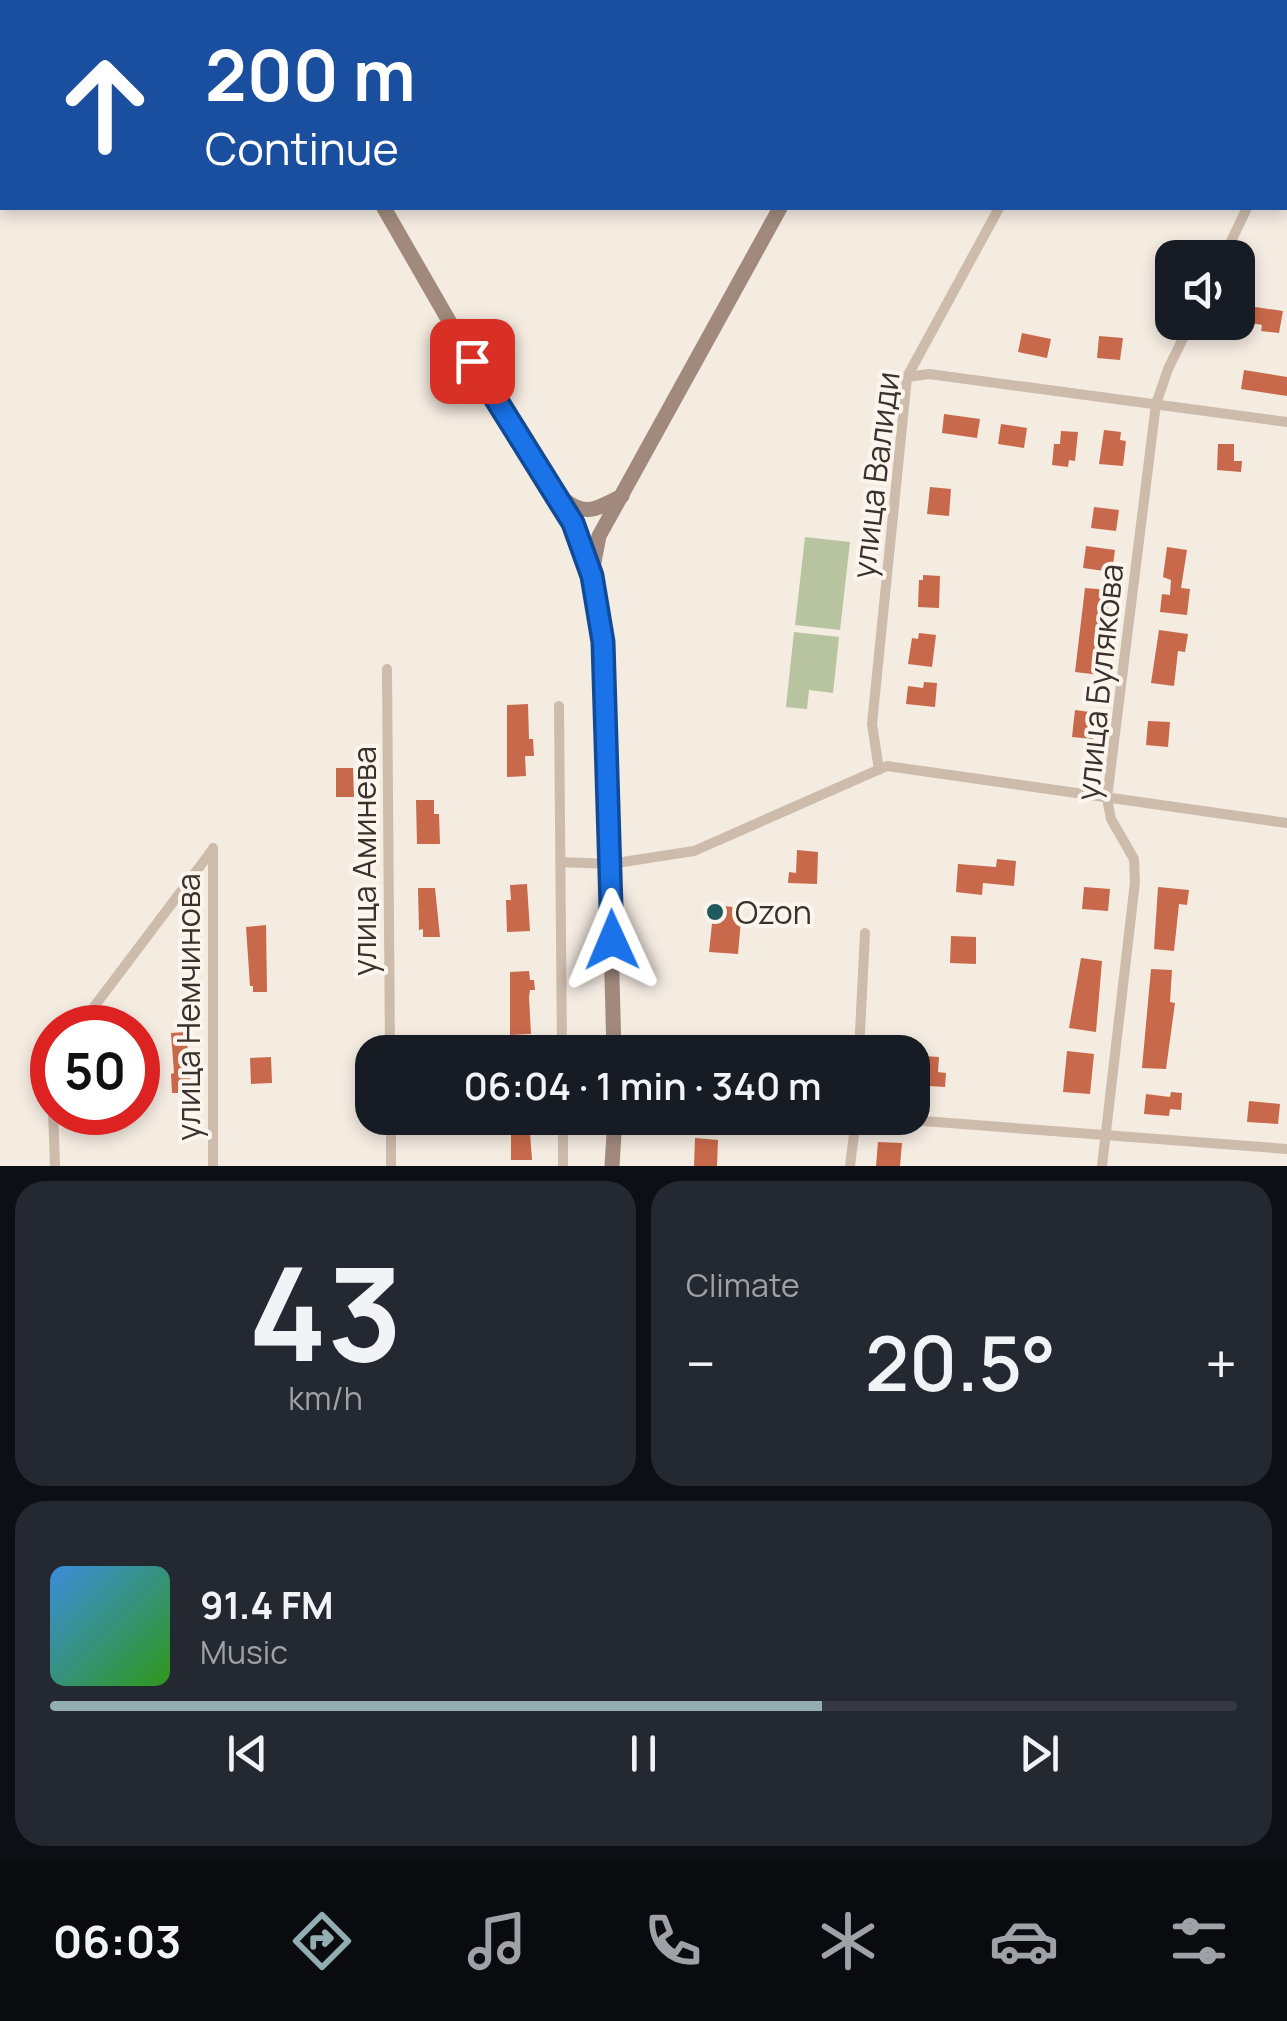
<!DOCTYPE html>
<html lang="en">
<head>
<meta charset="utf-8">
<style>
	:root { --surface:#171b24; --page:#242831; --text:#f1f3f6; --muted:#9ea1a6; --line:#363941; --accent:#92aeb2 }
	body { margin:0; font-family:Manrope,sans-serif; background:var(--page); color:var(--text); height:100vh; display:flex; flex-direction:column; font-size:38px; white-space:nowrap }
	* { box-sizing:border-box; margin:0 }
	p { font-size:32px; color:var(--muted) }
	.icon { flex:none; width:55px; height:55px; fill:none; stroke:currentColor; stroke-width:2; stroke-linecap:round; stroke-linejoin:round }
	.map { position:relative; height:1166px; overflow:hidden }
	.panel { display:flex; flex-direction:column; gap:15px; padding:15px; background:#0d0f14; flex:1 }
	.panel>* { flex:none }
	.top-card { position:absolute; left:0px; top:0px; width:1288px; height:210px; box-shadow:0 5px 15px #0003; background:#1a4fa0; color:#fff; overflow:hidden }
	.controls { position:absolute; left:1155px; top:240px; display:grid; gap:20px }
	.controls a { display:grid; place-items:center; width:100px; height:100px; border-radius:20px; background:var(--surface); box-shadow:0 5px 15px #0003; font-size:50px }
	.speed { position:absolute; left:30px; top:1005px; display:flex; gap:20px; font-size:50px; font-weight:700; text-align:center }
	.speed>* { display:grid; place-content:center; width:130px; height:130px; border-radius:50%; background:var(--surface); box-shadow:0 5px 15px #0003; line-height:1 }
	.speed .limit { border:15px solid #d22; background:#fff; color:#111 }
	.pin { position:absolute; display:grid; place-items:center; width:85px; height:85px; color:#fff; margin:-42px; border-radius:20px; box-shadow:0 5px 15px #0006 }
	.me { position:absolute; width:110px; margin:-55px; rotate:359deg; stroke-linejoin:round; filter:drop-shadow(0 0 8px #0008) }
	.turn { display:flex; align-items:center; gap:35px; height:210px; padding:0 40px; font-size:45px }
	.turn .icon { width:130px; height:130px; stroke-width:2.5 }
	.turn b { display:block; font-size:70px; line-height:85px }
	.big { font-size:75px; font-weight:600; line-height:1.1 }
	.panel .card { flex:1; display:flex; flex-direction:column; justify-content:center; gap:15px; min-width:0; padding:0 35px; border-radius:30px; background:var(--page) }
	.panel .dial { align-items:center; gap:0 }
	.dial b { font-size:130px; line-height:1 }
	.song { display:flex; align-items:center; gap:30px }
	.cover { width:120px; height:120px; border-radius:15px; background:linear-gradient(135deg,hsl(210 70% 55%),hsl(110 70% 35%)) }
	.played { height:10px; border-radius:5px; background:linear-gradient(90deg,var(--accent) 65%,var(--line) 65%) }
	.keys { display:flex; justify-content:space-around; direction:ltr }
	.heat { display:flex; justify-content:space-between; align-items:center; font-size:55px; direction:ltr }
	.panel .tiles { flex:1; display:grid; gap:15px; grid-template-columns:1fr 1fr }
	.card:last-child { grid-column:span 2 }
	.trip { position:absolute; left:355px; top:1035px; width:575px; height:100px; border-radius:30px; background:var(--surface); box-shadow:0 5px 15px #0003; font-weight:600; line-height:100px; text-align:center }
	.tab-bar { display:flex; height:160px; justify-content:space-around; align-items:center; background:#090b0e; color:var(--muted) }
	.tab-bar .icon { width:70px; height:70px }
	.tab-bar .on { color:var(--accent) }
	.tab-bar b { font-size:45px; color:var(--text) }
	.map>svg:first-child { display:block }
</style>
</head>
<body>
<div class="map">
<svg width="1287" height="1166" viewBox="0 0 1287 1166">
	<rect width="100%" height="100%" fill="#f4ebe1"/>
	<path fill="#b8c4a0" d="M 805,537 L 850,542 L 840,630 L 795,625 Z
		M 794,632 L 839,637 L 833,693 L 809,690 L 807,709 L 786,707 Z"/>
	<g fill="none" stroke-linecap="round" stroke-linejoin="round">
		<path stroke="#7fb0b2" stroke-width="22" d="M 39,0 L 40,2
			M 0,62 L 2,58"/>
	</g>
	<path fill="#c8694b" d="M 1242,305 L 1283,311 L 1279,333 L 1261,331 L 1262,325 L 1240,321 Z
		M 1022,333 L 1051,339 L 1047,358 L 1018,352 Z
		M 1099,336 L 1123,338 L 1120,360 L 1097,358 Z
		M 1244,370 L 1287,377 L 1287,396 L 1241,389 Z
		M 944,414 L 980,419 L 977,438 L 942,433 Z
		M 1001,424 L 1027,428 L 1024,448 L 998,444 Z
		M 1104,430 L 1121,432 L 1120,440 L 1126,441 L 1123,466 L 1099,464 Z
		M 1061,431 L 1078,432 L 1075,461 L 1069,460 L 1068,467 L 1052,465 L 1054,444 L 1060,444 Z
		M 1218,444 L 1234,444 L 1234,461 L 1242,461 L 1241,472 L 1217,470 Z
		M 930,487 L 951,489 L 949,516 L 927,514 Z
		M 1094,507 L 1119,510 L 1116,531 L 1091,528 Z
		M 1086,546 L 1115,550 L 1112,572 L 1083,568 Z
		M 1167,547 L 1187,550 L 1181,588 L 1190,589 L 1187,615 L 1160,612 L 1162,594 L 1170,595 L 1171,580 L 1163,577 Z
		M 923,575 L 940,576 L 939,608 L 918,607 L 919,580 L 923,580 Z
		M 1085,588 L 1110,590 L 1100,675 L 1075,672 Z
		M 1159,630 L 1188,634 L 1185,652 L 1178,651 L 1174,686 L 1151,683 Z
		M 919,633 L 936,635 L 932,667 L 908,664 L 912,638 L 918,639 Z
		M 924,682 L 937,683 L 935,707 L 906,704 L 908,686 L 923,688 Z
		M 528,704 L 529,739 L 533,739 L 534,756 L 525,756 L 526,776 L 507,777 L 507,705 Z
		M 1075,710 L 1097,713 L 1093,739 L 1072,737 Z
		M 1148,721 L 1170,722 L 1168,747 L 1146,745 Z
		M 336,768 L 353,768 L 354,797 L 336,797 Z
		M 416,800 L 434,800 L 434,814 L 439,814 L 440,844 L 417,844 Z
		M 797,850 L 818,852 L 817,884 L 788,883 L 789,872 L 796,873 Z
		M 997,859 L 1016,861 L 1014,886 L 983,883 L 982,895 L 956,892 L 958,864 L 996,867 Z
		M 527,884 L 530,931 L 507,932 L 506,900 L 511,900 L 510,885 Z
		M 1084,887 L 1110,889 L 1108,911 L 1082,909 Z
		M 1158,887 L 1189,890 L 1187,905 L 1179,904 L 1174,951 L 1154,949 Z
		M 418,888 L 435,888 L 440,937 L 423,937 L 423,929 L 419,930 Z
		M 714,905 L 742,908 L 738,954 L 709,952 Z
		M 266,925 L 267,992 L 253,992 L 253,986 L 250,986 L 246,927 Z
		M 951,936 L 976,937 L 976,964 L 950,963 Z
		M 1081,958 L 1102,961 L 1096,1032 L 1069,1028 Z
		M 1151,969 L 1172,970 L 1170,1002 L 1175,1003 L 1166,1069 L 1142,1068 Z
		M 529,971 L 530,980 L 534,980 L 535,990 L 530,990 L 529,997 L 531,1034 L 510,1035 L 510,972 Z
		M 186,1032 L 192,1093 L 172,1093 L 171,1074 L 174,1073 L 171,1033 Z
		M 1067,1051 L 1094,1054 L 1090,1094 L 1063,1092 Z
		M 912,1055 L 939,1057 L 938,1072 L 946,1073 L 945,1087 L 912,1085 Z
		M 271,1057 L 272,1083 L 251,1084 L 250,1058 Z
		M 1171,1092 L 1182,1093 L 1181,1110 L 1170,1109 L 1169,1116 L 1144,1114 L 1146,1094 L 1170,1097 Z
		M 1249,1101 L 1280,1104 L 1278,1124 L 1247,1122 Z
		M 511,1118 L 529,1118 L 532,1160 L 511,1160 Z
		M 695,1138 L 718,1140 L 717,1166 L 694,1166 Z
		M 878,1142 L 902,1143 L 900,1166 L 876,1166 Z"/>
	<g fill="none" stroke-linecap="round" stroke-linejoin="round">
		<path stroke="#cdbbac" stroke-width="10" d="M 1115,2 L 1116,0
			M 1285,130 L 1287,126
			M 1223,258 L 1247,208
			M 907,377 L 929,374 L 1287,422
			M 387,669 L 390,1052
			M 559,706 L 562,1052
			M 879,770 L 872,724 L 907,377 L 999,208
			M 560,862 L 610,864 L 694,851 L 887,766 L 1287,823
			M 78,1028 L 213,849
			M 859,1052 L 865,933
			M 52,1081 L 52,1097
			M 53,1112 L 55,1166
			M 391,1118 L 391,1166
			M 563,1118 L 563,1166
			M 884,1118 L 1287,1149
			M 213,1166 L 213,848
			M 850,1166 L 856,1118
			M 1102,1166 L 1135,882 L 1134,859 L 1111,819 L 1107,798 L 1156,404 L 1168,369 L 1191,322"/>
		<path stroke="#a18a7d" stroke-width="15" d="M 308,0 L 309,2
			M 892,2 L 893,0
			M 384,208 L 472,361 L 573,523 L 591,576 L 603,642 L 614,1052
			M 563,499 C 587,518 597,508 622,496
			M 593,567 L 599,536 L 780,208
			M 612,1166 L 615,1118"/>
	</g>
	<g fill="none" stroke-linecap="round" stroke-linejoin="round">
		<defs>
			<path id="route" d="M 472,361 L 573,523 L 592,576 L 603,642 L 612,940"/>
		</defs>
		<use href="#route" stroke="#114b97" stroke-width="25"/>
		<use href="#route" stroke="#1a73e8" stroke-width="18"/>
	</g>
	<circle fill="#1f5a5e" stroke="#fbf5ee" stroke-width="4" cx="715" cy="912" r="10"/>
	<g text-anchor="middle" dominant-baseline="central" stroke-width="8" stroke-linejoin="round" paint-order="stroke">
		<g font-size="32" fill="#3b302b" stroke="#fbf5ee">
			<text transform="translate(875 475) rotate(-83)">улица Валиди</text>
			<text transform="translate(1099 682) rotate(-84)">улица Булякова</text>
			<text transform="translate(364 861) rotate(-90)">улица Аминева</text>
			<text transform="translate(188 1007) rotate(-90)">улица Немчинова</text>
		</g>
		<g font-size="32" fill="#3b302b" stroke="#fbf5ee" text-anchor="start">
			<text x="735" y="912">Ozon</text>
		</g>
	</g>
</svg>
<div class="controls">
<a><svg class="icon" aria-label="sound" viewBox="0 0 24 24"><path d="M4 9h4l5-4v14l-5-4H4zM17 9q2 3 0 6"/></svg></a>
</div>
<div class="speed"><div class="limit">50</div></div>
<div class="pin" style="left:472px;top:361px;background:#d93025"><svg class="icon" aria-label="arrive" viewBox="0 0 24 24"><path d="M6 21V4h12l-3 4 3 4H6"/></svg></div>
<svg class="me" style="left:612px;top:940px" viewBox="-20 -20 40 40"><path d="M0-17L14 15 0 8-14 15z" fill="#1a73e8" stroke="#fff" stroke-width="4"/></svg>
<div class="trip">06:04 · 1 min · 340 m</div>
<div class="top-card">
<div class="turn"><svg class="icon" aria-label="ahead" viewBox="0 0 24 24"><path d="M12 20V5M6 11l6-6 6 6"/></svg><div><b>200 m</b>Continue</div></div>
</div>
</div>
<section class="panel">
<div class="tiles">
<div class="card dial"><b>43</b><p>km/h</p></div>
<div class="card"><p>Climate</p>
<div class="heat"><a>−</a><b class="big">20.5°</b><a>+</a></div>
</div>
<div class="card">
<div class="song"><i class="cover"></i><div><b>91.4 FM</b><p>Music</p></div></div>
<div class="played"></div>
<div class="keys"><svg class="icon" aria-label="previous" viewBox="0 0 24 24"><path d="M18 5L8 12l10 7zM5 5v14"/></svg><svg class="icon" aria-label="pause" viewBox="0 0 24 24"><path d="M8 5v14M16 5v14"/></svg><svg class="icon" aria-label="next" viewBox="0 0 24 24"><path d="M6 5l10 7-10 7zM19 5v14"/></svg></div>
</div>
</div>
</section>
<nav class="tab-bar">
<b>06:03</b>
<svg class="icon on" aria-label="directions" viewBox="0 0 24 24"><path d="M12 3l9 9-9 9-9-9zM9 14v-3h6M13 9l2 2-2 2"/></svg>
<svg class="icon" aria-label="music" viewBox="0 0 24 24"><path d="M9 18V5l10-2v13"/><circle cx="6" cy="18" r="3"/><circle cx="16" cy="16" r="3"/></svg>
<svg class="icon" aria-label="phone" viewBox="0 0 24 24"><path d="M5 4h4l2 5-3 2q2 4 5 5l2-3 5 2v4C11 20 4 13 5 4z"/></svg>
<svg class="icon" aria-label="climate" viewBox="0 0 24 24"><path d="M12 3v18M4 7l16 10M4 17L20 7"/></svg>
<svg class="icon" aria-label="car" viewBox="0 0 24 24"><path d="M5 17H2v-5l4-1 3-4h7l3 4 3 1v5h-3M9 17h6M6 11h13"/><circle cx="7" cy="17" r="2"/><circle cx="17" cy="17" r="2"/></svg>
<svg class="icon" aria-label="filters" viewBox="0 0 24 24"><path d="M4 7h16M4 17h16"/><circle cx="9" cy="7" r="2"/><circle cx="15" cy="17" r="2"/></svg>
</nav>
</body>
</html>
